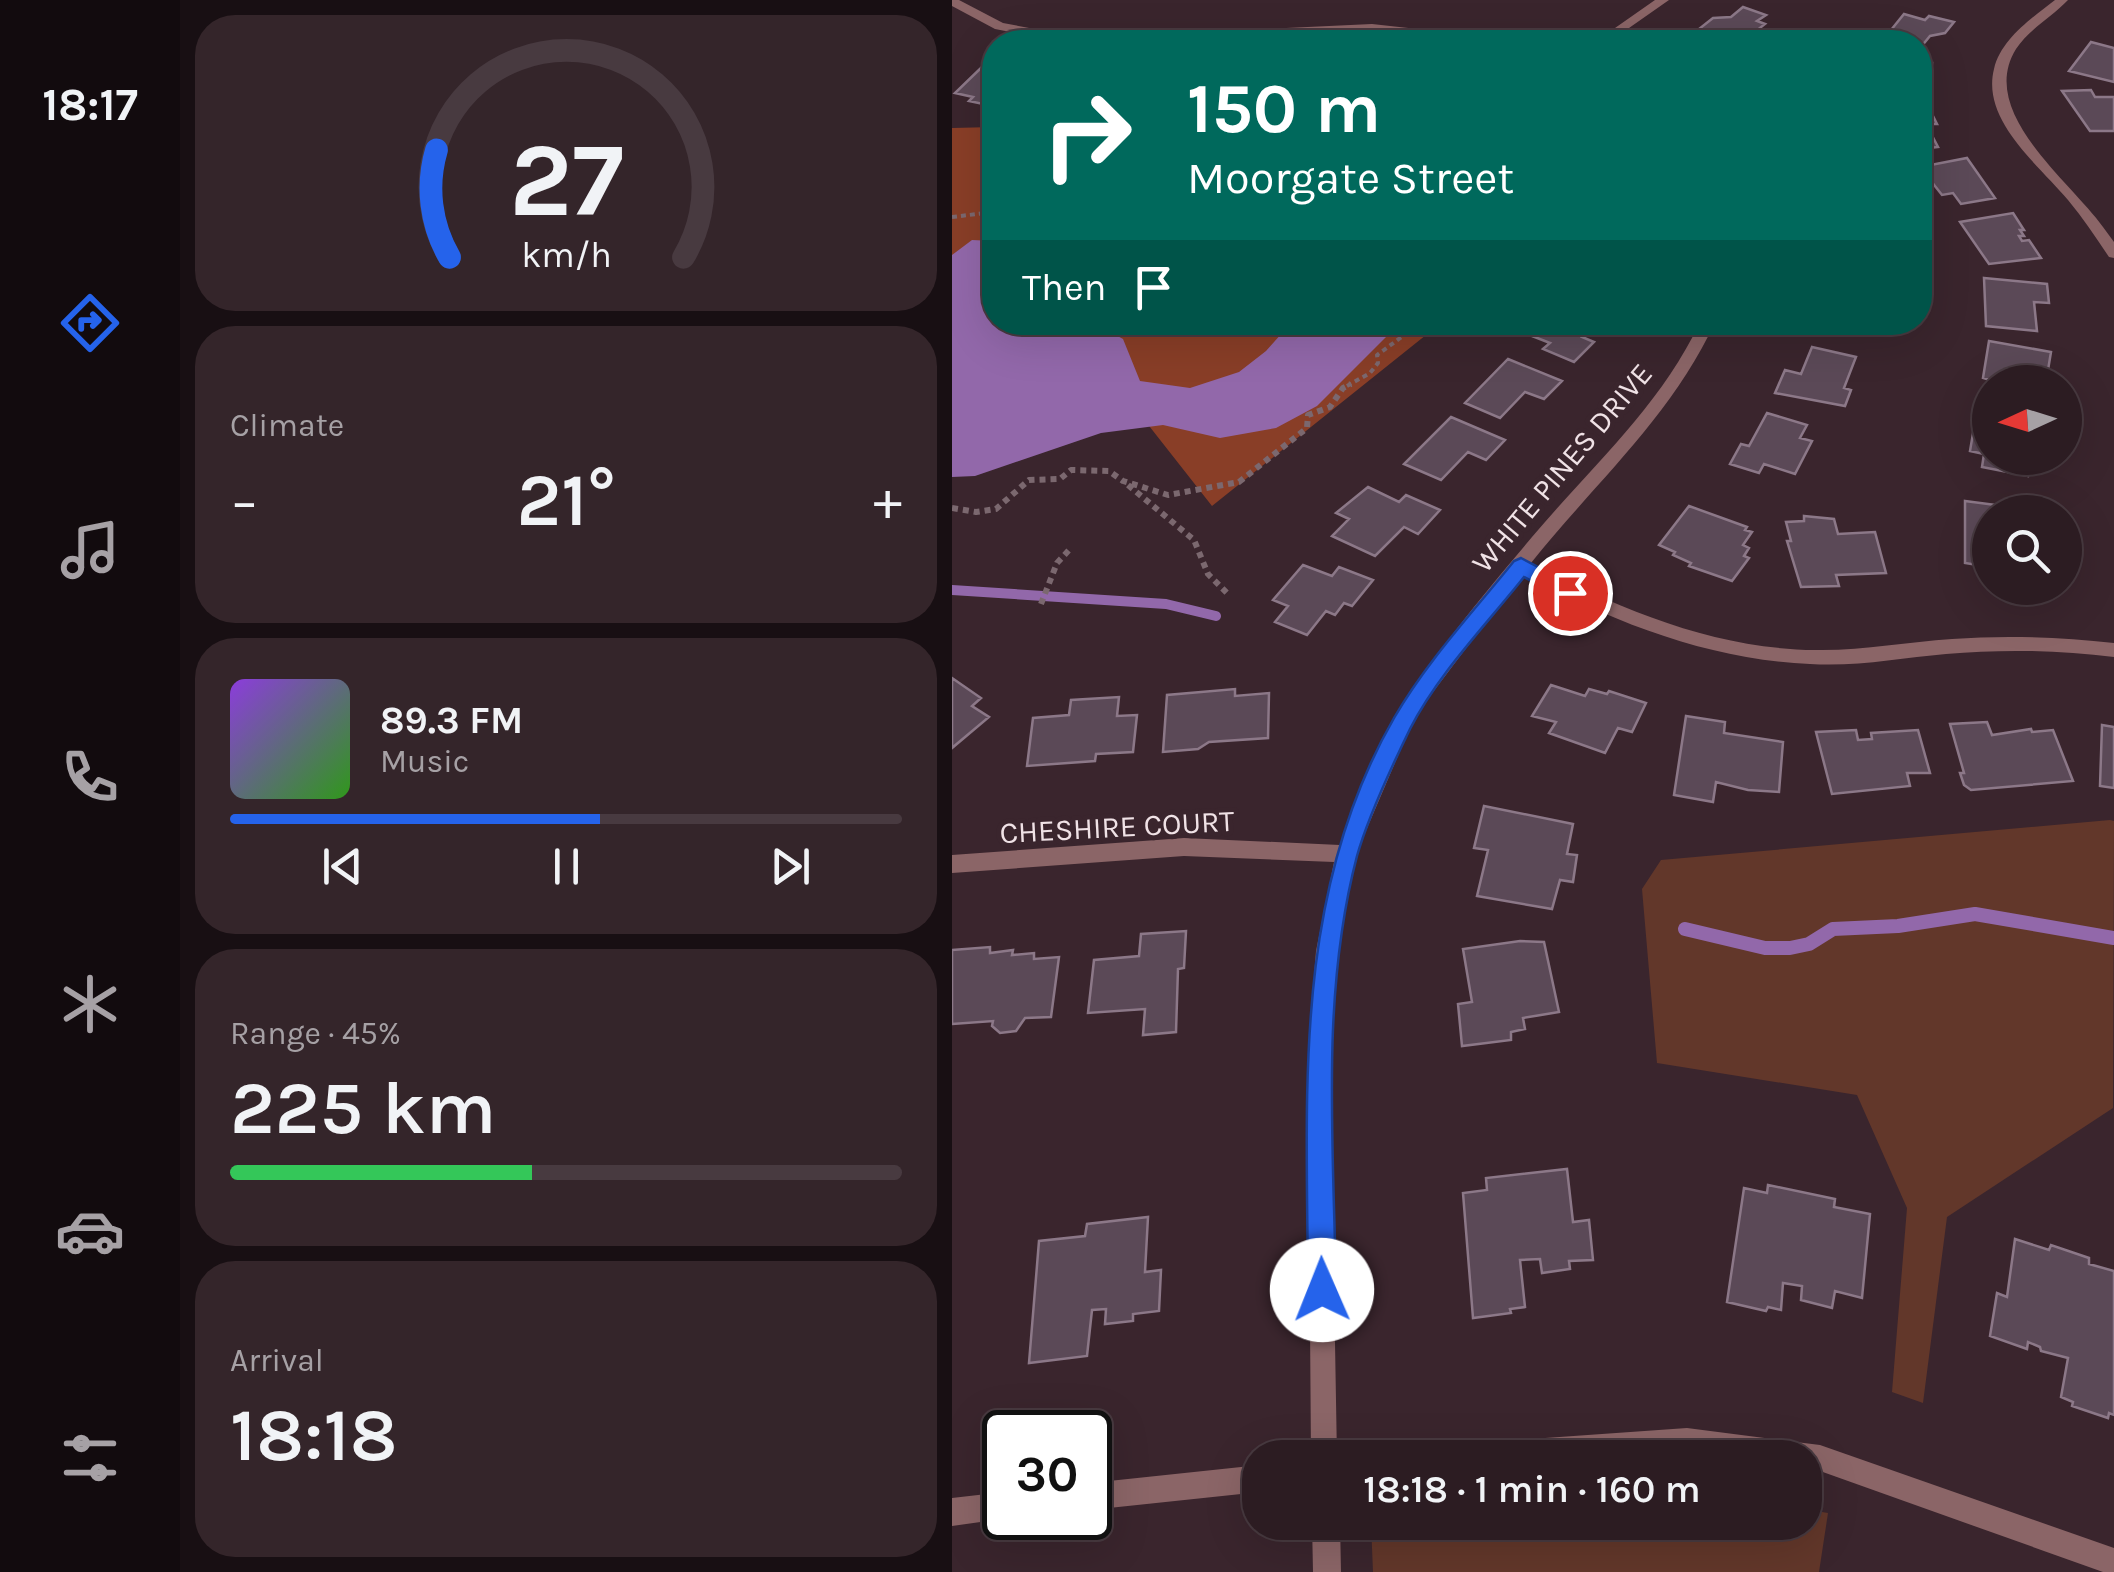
<!DOCTYPE html>
<html lang="en">
<head>
<meta charset="utf-8">
<style>
	:root { --surface:#2c1c22; --page:#34252a; --text:#f1f3f6; --muted:#a6a1a5; --line:#483a40; --accent:#2563eb }
	body { margin:0; font-family:Karla,sans-serif; background:var(--page); color:var(--text); height:100vh; display:flex; flex-direction:column; font-size:38px; white-space:nowrap }
	* { box-sizing:border-box; margin:0 }
	p { font-size:32px; color:var(--muted) }
	.icon { flex:none; width:55px; height:55px; fill:none; stroke:currentColor; stroke-width:2; stroke-linecap:round; stroke-linejoin:round }
	.map { position:relative; flex:1; overflow:hidden }
	.side { display:flex; flex-direction:column; gap:15px; padding:15px; background:#180f13; width:772px }
	.side>* { flex:none }
	.hud { position:absolute; left:30px; top:30px; width:950px; height:305px; border-radius:40px; box-shadow:0 10px 40px #0002,0 0 0 2px var(--line); background:#00695c; color:#fff; overflow:hidden }
	.needle { width:65px; rotate:266deg }
	.controls { position:absolute; left:1020px; top:365px; display:grid; gap:20px }
	.controls a { display:grid; place-items:center; width:110px; height:110px; border-radius:50%; background:var(--surface); box-shadow:0 10px 40px #0002,0 0 0 2px var(--line); font-size:50px }
	.speed { position:absolute; left:30px; top:1410px; display:flex; gap:20px; font-size:50px; font-weight:700; text-align:center }
	.speed>* { display:grid; place-content:center; width:130px; height:130px; border-radius:50%; background:var(--surface); box-shadow:0 10px 40px #0002,0 0 0 2px var(--line); line-height:1 }
	.speed .limit { border:5px solid #111; border-radius:15px; background:#fff; color:#111 }
	.pin { position:absolute; display:grid; place-items:center; width:85px; height:85px; color:#fff; margin:-42px; border:5px solid #fff; border-radius:50%; box-shadow:0 2px 10px #0007 }
	.me { position:absolute; width:110px; margin:-55px; rotate:359deg; stroke-linejoin:round; filter:drop-shadow(0 0 8px #0008) }
	.turn { display:flex; align-items:center; gap:35px; height:210px; padding:0 40px; font-size:45px }
	.turn .icon { width:130px; height:130px; stroke-width:2.5 }
	.turn b { display:block; font-size:70px; line-height:85px }
	.then { display:flex; align-items:center; height:95px; padding:0 40px; background:#0003; gap:20px; font-size:38px }
	.big { font-size:75px; font-weight:600; line-height:1.1 }
	.side .tile { flex:1; display:flex; flex-direction:column; justify-content:center; gap:15px; min-width:0; padding:0 35px; border-radius:40px; background:var(--page) }
	.side .dial { align-items:center; gap:0 }
	.dial svg { height:260px; overflow:visible; fill:none; stroke:var(--line); stroke-width:7; stroke-linecap:round; text-anchor:middle }
	.dial text { fill:var(--text); stroke:none }
	.song { display:flex; align-items:center; gap:30px }
	.cover { width:120px; height:120px; border-radius:15px; background:linear-gradient(135deg,hsl(270 70% 55%),hsl(110 70% 35%)) }
	.played { height:10px; border-radius:5px; background:linear-gradient(90deg,var(--accent) 55%,var(--line) 55%) }
	.keys { display:flex; justify-content:space-around; direction:ltr }
	.heat { display:flex; justify-content:space-between; align-items:center; font-size:55px; direction:ltr }
	.charge { height:15px; border-radius:8px; background:linear-gradient(90deg,#34c759 45%,var(--line) 0) }
	.trip { position:absolute; left:290px; top:1440px; width:580px; height:100px; border-radius:40px; background:var(--surface); box-shadow:0 10px 40px #0002,0 0 0 2px var(--line); font-weight:600; line-height:100px; text-align:center }
	main { display:flex; flex:1; min-height:0 }
	.menu { display:flex; flex-direction:column; width:180px; justify-content:space-around; align-items:center; background:#120b0e; color:var(--muted) }
	.menu .icon { width:70px; height:70px }
	.menu .selected { color:var(--accent) }
	.menu b { font-size:45px; color:var(--text) }
	.map>svg:first-child { display:block }
</style>
</head>
<body>
<main>
<nav class="menu">
<b>18:17</b>
<svg class="icon selected" aria-label="directions" viewBox="0 0 24 24"><path d="M12 3l9 9-9 9-9-9zM9 14v-3h6M13 9l2 2-2 2"/></svg>
<svg class="icon" aria-label="music" viewBox="0 0 24 24"><path d="M9 18V5l10-2v13"/><circle cx="6" cy="18" r="3"/><circle cx="16" cy="16" r="3"/></svg>
<svg class="icon" aria-label="phone" viewBox="0 0 24 24"><path d="M5 4h4l2 5-3 2q2 4 5 5l2-3 5 2v4C11 20 4 13 5 4z"/></svg>
<svg class="icon" aria-label="climate" viewBox="0 0 24 24"><path d="M12 3v18M4 7l16 10M4 17L20 7"/></svg>
<svg class="icon" aria-label="car" viewBox="0 0 24 24"><path d="M5 17H2v-5l4-1 3-4h7l3 4 3 1v5h-3M9 17h6M6 11h13"/><circle cx="7" cy="17" r="2"/><circle cx="17" cy="17" r="2"/></svg>
<svg class="icon" aria-label="filters" viewBox="0 0 24 24"><path d="M4 7h16M4 17h16"/><circle cx="9" cy="7" r="2"/><circle cx="15" cy="17" r="2"/></svg>
</nav>
<section class="side">
<div class="tile dial"><svg viewBox="0 0 100 80">
<path d="M14 69A42 42 0 1 1 86 69"/>
<path d="M14 69A42 42 0 0 1 10 36" stroke="#2563eb"/>
<text x="50" y="56" font-size="32" font-weight="700">27</text>
<text x="50" y="72" font-size="11">km/h</text>
</svg></div>
<div class="tile"><p>Climate</p>
<div class="heat"><a>−</a><b class="big">21°</b><a>+</a></div>
</div>
<div class="tile">
<div class="song"><i class="cover"></i><div><b>89.3 FM</b><p>Music</p></div></div>
<div class="played"></div>
<div class="keys"><svg class="icon" aria-label="previous" viewBox="0 0 24 24"><path d="M18 5L8 12l10 7zM5 5v14"/></svg><svg class="icon" aria-label="pause" viewBox="0 0 24 24"><path d="M8 5v14M16 5v14"/></svg><svg class="icon" aria-label="next" viewBox="0 0 24 24"><path d="M6 5l10 7-10 7zM19 5v14"/></svg></div>
</div>
<div class="tile"><p>Range · 45%</p><b class="big">225 km</b><div class="charge"></div></div>
<div class="tile"><p>Arrival</p><b class="big">18:18</b></div>
</section>
<div class="map">
<svg width="1162" height="1572" viewBox="0 0 1162 1572">
	<rect width="100%" height="100%" fill="#3a252d"/>
	<path fill="#62372a" d="M 1158,820 L 1162,821 L 1161,1108 L 995,1217 L 971,1403 L 940,1392 L 955,1208 L 905,1095 L 705,1063 L 690,889 L 709,860 Z
		M 853,1509 L 876,1513 L 867,1572 L 421,1572 L 419,1523 L 852,1522 Z"/>
	<path fill="#893e27" d="M 42,127 L 42,322 L 489,323 L 260,506 L 161,380 L 0,455 L 0,128 Z"/>
	<path fill="#9268aa" d="M 20,240 L 42,241 L 42,322 L 142,323 L 171,339 L 188,381 L 238,388 L 287,372 L 314,351 L 339,323 L 427,323 L 434,337 L 365,406 L 324,428 L 268,438 L 211,425 L 149,433 L 23,476 L 0,477 L 0,255 Z"/>
	<g fill="none" stroke-linecap="round" stroke-linejoin="round">
		<path stroke="#9268aa" stroke-width="10" d="M 0,590 L 214,604 L 264,616"/>
		<path stroke="#9268aa" stroke-width="14" d="M 733,929 L 813,948 L 838,948 L 857,944 L 881,929 L 946,926 L 1023,914 L 1162,938"/>
	</g>
	<path fill="#5b4957" stroke="#8c7888" stroke-width="2.5" d="M 791,7 L 814,15 L 805,21 L 813,24 L 794,39 L 747,29 L 761,18 L 779,17 Z
		M 952,14 L 973,20 L 977,16 L 1002,22 L 993,33 L 978,36 L 969,47 L 968,42 L 944,40 L 949,33 L 939,30 Z
		M 1139,42 L 1162,48 L 1162,82 L 1117,71 Z
		M 968,62 L 980,63 L 979,76 L 971,75 L 971,79 L 975,79 L 975,96 L 968,96 Z
		M 30,67 L 42,70 L 42,98 L 31,104 L 17,101 L 21,97 L 3,93 Z
		M 1139,90 L 1143,97 L 1162,97 L 1162,131 L 1138,131 L 1110,91 Z
		M 978,110 L 985,124 L 974,124 L 986,147 L 968,149 L 968,111 Z
		M 1015,158 L 1043,198 L 1009,204 L 1001,193 L 990,195 L 968,167 Z
		M 1061,213 L 1072,230 L 1068,230 L 1072,236 L 1067,236 L 1070,241 L 1077,240 L 1089,258 L 1037,264 L 1008,222 Z
		M 1032,278 L 1095,284 L 1097,303 L 1082,302 L 1085,331 L 1034,326 Z
		M 575,322 L 643,322 L 630,337 L 642,342 L 622,362 L 591,349 L 598,343 L 567,331 Z
		M 868,322 L 925,322 L 925,325 L 918,324 L 918,335 L 867,329 Z
		M 1037,341 L 1099,352 L 1096,370 L 1085,368 L 1084,375 L 1090,376 L 1090,382 L 1044,382 L 1031,378 Z
		M 860,347 L 904,357 L 892,388 L 899,390 L 893,406 L 823,393 L 833,370 L 849,374 Z
		M 556,359 L 610,381 L 592,399 L 573,392 L 548,418 L 513,403 Z
		M 1025,410 L 1038,412 L 1038,458 L 1079,458 L 1076,476 L 1030,467 L 1032,454 L 1018,451 Z
		M 815,413 L 855,425 L 848,438 L 860,441 L 843,474 L 812,464 L 807,473 L 778,464 L 789,444 L 797,446 Z
		M 499,417 L 553,440 L 534,460 L 516,452 L 489,480 L 452,464 Z
		M 416,487 L 447,502 L 454,495 L 488,510 L 466,534 L 452,527 L 423,556 L 380,536 L 397,519 L 384,513 Z
		M 1013,501 L 1082,510 L 1038,512 L 1038,567 L 1013,563 Z
		M 737,506 L 795,527 L 793,530 L 800,532 L 791,545 L 797,548 L 792,556 L 797,558 L 780,581 L 737,566 L 739,563 L 721,555 L 723,552 L 707,545 Z
		M 852,516 L 882,519 L 886,534 L 923,532 L 934,573 L 884,575 L 887,586 L 849,587 L 835,541 L 839,541 L 834,522 L 852,521 Z
		M 351,565 L 380,576 L 387,567 L 421,580 L 400,606 L 392,603 L 383,615 L 374,611 L 355,635 L 323,622 L 336,606 L 321,600 Z
		M 0,678 L 29,698 L 20,706 L 37,717 L 0,748 Z
		M 599,685 L 633,696 L 637,689 L 655,694 L 657,691 L 694,703 L 680,732 L 666,728 L 653,753 L 597,733 L 604,722 L 580,716 Z
		M 283,689 L 283,696 L 317,693 L 316,738 L 257,742 L 246,749 L 211,752 L 215,695 Z
		M 167,697 L 165,716 L 185,715 L 181,752 L 144,754 L 143,761 L 75,766 L 81,718 L 117,715 L 119,700 Z
		M 734,716 L 773,722 L 772,733 L 831,742 L 827,792 L 796,790 L 764,782 L 761,802 L 722,795 Z
		M 1035,722 L 1040,735 L 1079,729 L 1080,732 L 1101,730 L 1121,781 L 1019,790 L 1012,785 L 1008,773 L 1012,773 L 998,724 Z
		M 1150,725 L 1162,727 L 1162,788 L 1148,786 Z
		M 904,730 L 906,740 L 920,739 L 919,733 L 966,730 L 978,773 L 955,773 L 958,786 L 880,794 L 864,732 Z
		M 532,806 L 621,824 L 615,854 L 625,855 L 621,882 L 608,880 L 600,909 L 525,896 L 536,850 L 522,848 Z
		M 234,931 L 232,968 L 226,969 L 224,1032 L 191,1035 L 193,1009 L 136,1013 L 142,960 L 187,956 L 189,934 Z
		M 568,941 L 592,942 L 607,1012 L 571,1018 L 573,1029 L 559,1032 L 559,1040 L 510,1046 L 506,1004 L 520,1002 L 511,949 Z
		M 38,947 L 38,953 L 61,950 L 60,955 L 82,953 L 82,959 L 107,957 L 99,1017 L 73,1018 L 64,1031 L 48,1033 L 40,1026 L 41,1021 L 0,1024 L 0,950 Z
		M 615,1169 L 621,1222 L 637,1220 L 641,1260 L 617,1261 L 618,1269 L 590,1273 L 588,1259 L 568,1260 L 573,1307 L 558,1309 L 559,1313 L 521,1318 L 511,1193 L 535,1190 L 534,1178 Z
		M 816,1185 L 883,1199 L 882,1207 L 918,1214 L 910,1298 L 883,1291 L 880,1308 L 849,1300 L 850,1286 L 831,1283 L 829,1310 L 816,1307 L 814,1311 L 775,1302 L 792,1188 L 815,1193 Z
		M 196,1217 L 193,1272 L 209,1270 L 207,1311 L 181,1314 L 181,1321 L 153,1324 L 154,1309 L 140,1310 L 135,1356 L 77,1363 L 87,1241 L 133,1236 L 135,1224 Z
		M 1063,1239 L 1097,1250 L 1099,1245 L 1137,1258 L 1137,1264 L 1162,1271 L 1162,1415 L 1157,1413 L 1156,1418 L 1120,1406 L 1121,1402 L 1109,1397 L 1116,1358 L 1089,1351 L 1088,1347 L 1076,1342 L 1075,1349 L 1038,1336 L 1045,1293 L 1055,1297 Z"/>
	<g fill="none" stroke-linecap="round" stroke-linejoin="round">
		<path stroke="#7b686f" stroke-width="4" stroke-dasharray="5 4" stroke-linecap="butt" d="M 0,217 L 42,212
			M 395,386 L 418,373 L 426,363 L 425,355 L 451,336 L 451,322"/>
		<path stroke="#7b686f" stroke-width="6" stroke-dasharray="6 5" stroke-linecap="butt" d="M 176,485 L 242,540 L 256,574 L 277,595
			M 0,508 L 24,512 L 44,509 L 77,480 L 108,479 L 119,470 L 157,471 L 171,481 L 216,495 L 287,482 L 355,428 L 356,415 L 378,407 L 391,388 L 399,384
			M 89,604 L 105,563 L 118,549"/>
		<path fill="#8b6567" fill-rule="evenodd" d="M 0,0 L 7,0 L 51,23 L 98,32 L 185,35 L 420,24 L 547,38 L 553,42 L 518,42 L 420,32 L 190,42 L 98,40 L 43,29 L 0,6 Z
			M 703,0 L 717,0 L 657,42 L 643,42 Z
			M 1103,0 L 1116,0 C 1100,17 1077,29 1064,49 C 1025,112 1117,180 1151,227 L 1162,242 L 1162,258 L 1157,257 C 1144,238 1131,218 1116,200 C 1087,165 1029,121 1042,69 C 1049,39 1080,18 1103,0 Z
			M 748,322 L 763,322 C 720,416 642,484 579,563 C 667,609 762,649 863,650 C 909,651 954,642 1000,639 C 1054,635 1108,637 1162,643 L 1162,657 C 1106,650 1050,649 994,654 C 949,658 904,667 858,664 C 756,660 659,621 570,574 L 472,704 L 457,730 L 404,854 L 386,951 L 378,1054 L 385,1458 L 359,1458 L 356,1054 L 364,951 L 382,862 L 232,856 L 0,873 L 0,855 L 232,838 L 388,845 C 405,804 421,759 443,720 C 479,656 533,593 580,537 C 639,467 708,407 748,322 Z
			M 735,1428 L 868,1445 L 1162,1548 L 1162,1572 L 1151,1572 L 868,1471 L 852,1469 L 852,1458 L 760,1458 L 735,1454 L 691,1458 L 482,1458 L 486,1449 L 495,1445 Z
			M 308,1465 L 308,1492 L 138,1510 L 138,1483 Z
			M 52,1492 L 52,1518 L 57,1518 L 0,1526 L 0,1498 Z
			M 360,1522 L 388,1522 L 389,1572 L 361,1572 Z"/>
	</g>
	<path fill="#2563eb" stroke="#184099" stroke-width="2.5" d="M 569,558 L 626,588 L 629,593 L 618,601 L 572,577 C 534,625 486,674 458,729 C 440,766 416,817 405,856 C 368,997 382,1146 384,1290 L 380,1300 L 370,1304 L 360,1300 L 356,1290 C 355,1093 340,895 442,718 C 475,661 521,612 562,561 Z"/>
	<g text-anchor="middle" dominant-baseline="central" stroke-width="10" stroke-linejoin="round" paint-order="stroke">
		<g font-size="30" fill="#f0e2e6" stroke="#3a252d">
			<text transform="translate(610 468) rotate(-50)">WHITE PINES DRIVE</text>
			<text transform="translate(165 827) rotate(-3)">CHESHIRE COURT</text>
		</g>
	</g>
</svg>
<div class="controls">
<a><svg class="needle" viewBox="-14 -14 28 28"><path d="M0-13l5 13h-10z" fill="#e53935"/><path d="M0 13l5-13h-10z" fill="#a6a1a5"/></svg></a>
<a><svg class="icon" aria-label="search" viewBox="0 0 24 24"><circle cx="10" cy="10" r="6"/><path d="M15 15l6 6"/></svg></a>
</div>
<div class="speed"><div class="limit">30</div></div>
<div class="pin" style="left:618px;top:593px;background:#d93025"><svg class="icon" aria-label="arrive" viewBox="0 0 24 24"><path d="M6 21V4h12l-3 4 3 4H6"/></svg></div>
<svg class="me" style="left:370px;top:1290px" viewBox="-20 -20 40 40"><circle r="19" fill="#fff"/><path d="M0-13L10 11 0 6-10 11z" fill="#2563eb"/></svg>
<div class="trip">18:18 · 1 min · 160 m</div>
<div class="hud">
<div class="turn"><svg class="icon" aria-label="right" viewBox="0 0 24 24"><path d="M7 20v-9h11M14 6l5 5-5 5"/></svg><div><b>150 m</b>Moorgate Street</div></div>
<div class="then">Then<svg class="icon" aria-label="arrive" viewBox="0 0 24 24"><path d="M6 21V4h12l-3 4 3 4H6"/></svg></div>
</div>
</div>
</main>
</body>
</html>
